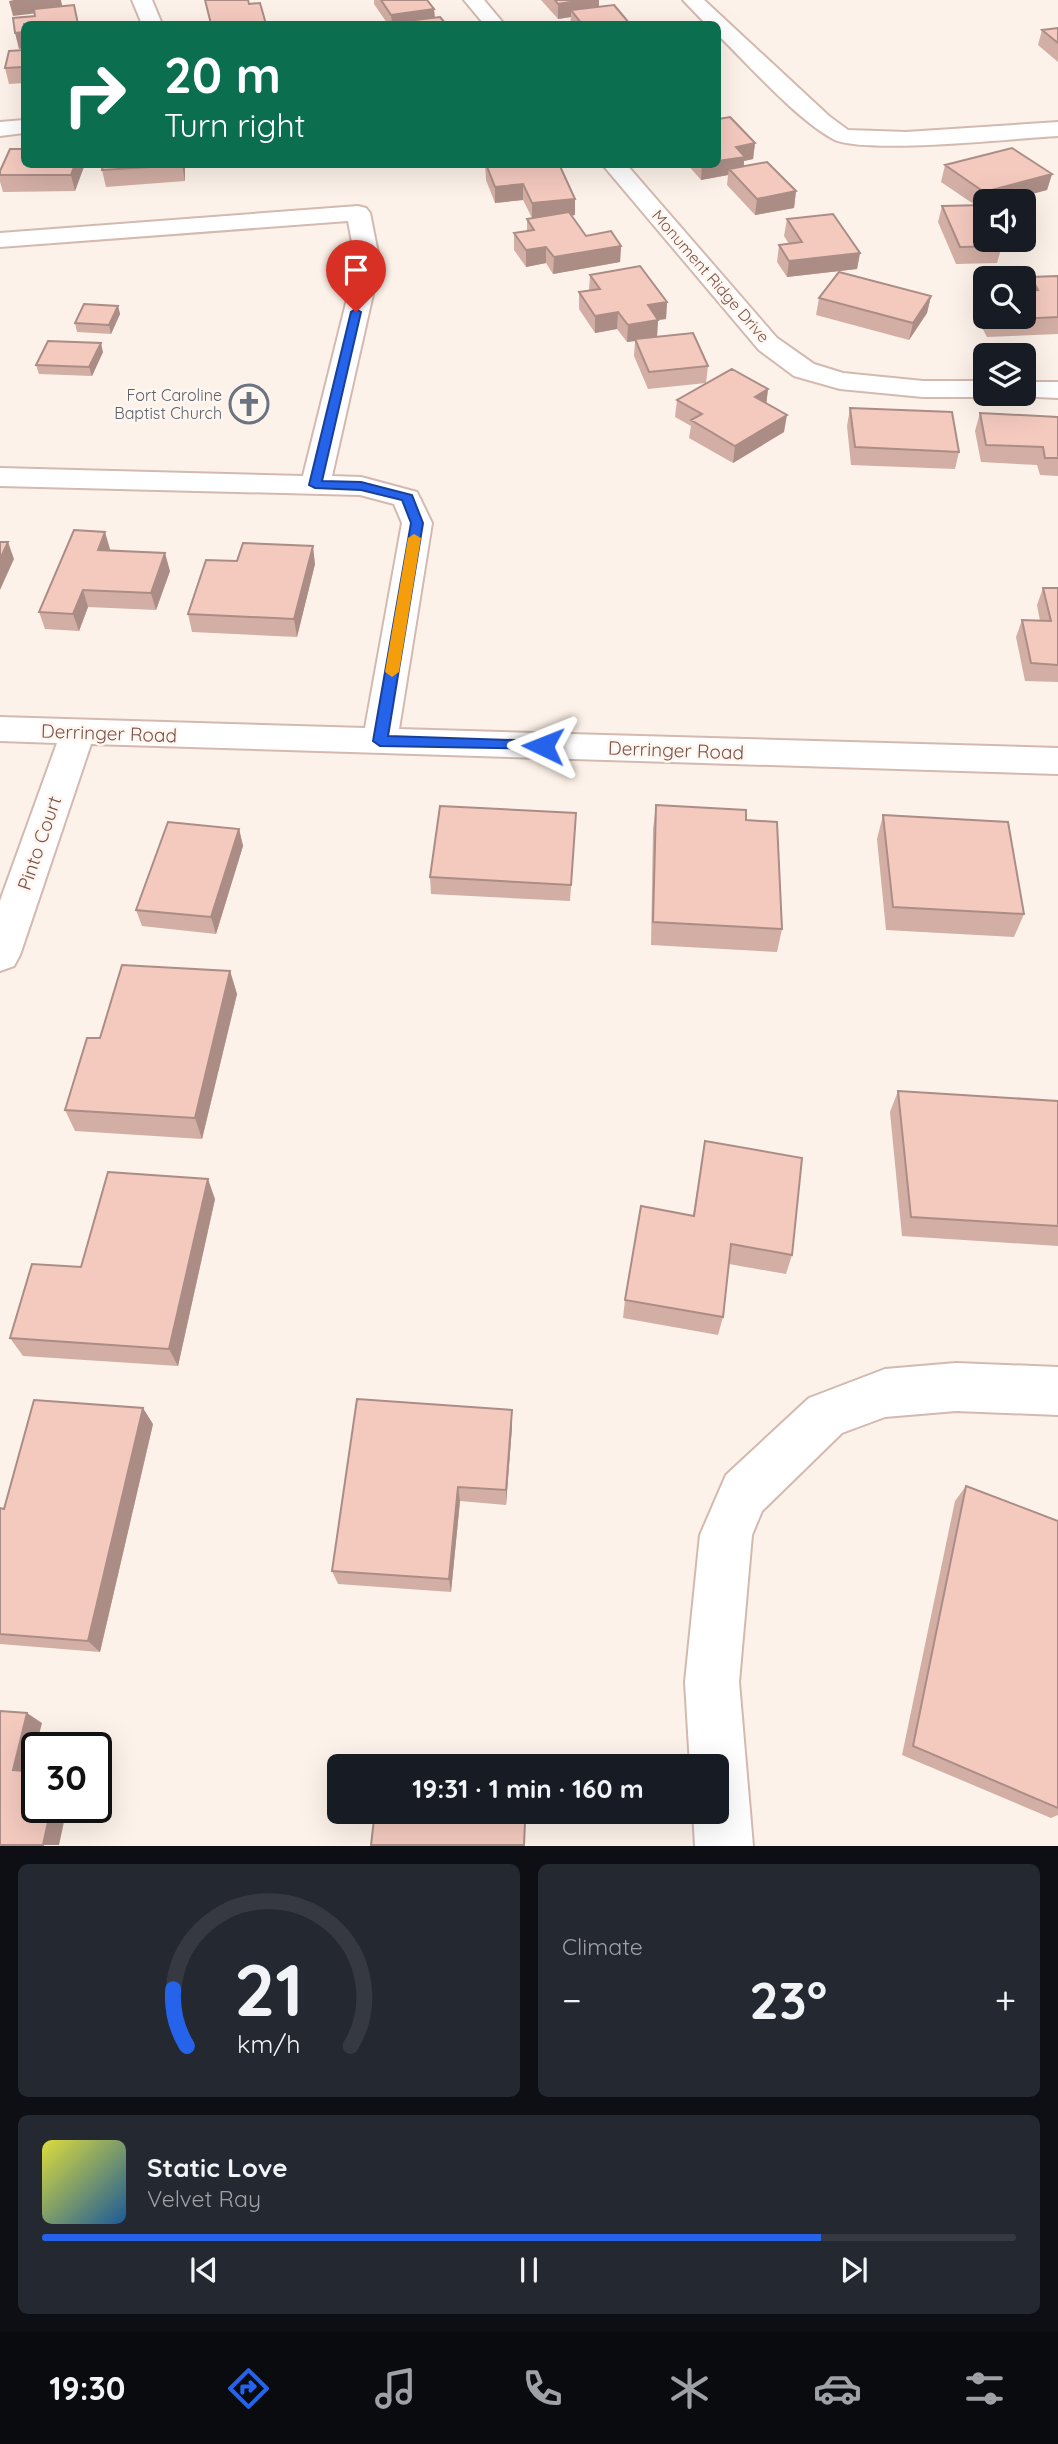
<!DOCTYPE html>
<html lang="en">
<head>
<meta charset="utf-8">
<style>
	:root { --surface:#171b24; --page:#242831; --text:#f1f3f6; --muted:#9ea1a6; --line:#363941; --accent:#2563eb }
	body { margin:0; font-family:Quicksand,sans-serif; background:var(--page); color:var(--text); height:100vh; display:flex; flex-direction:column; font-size:26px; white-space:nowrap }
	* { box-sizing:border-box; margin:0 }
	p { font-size:23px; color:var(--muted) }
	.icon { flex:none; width:38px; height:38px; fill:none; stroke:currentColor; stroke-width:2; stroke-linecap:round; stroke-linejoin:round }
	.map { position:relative; height:1846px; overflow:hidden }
	.drawer { display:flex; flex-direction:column; gap:18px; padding:18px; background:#0d0f14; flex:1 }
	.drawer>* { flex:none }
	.hud { position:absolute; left:21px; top:21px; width:700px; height:147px; border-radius:10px; box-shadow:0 7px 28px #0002; background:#0b6e4f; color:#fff; overflow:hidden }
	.tools { position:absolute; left:973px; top:189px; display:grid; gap:14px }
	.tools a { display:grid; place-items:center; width:63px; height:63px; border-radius:10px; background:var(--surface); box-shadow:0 7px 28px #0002; font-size:35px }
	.speed { position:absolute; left:21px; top:1732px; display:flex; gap:14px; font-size:35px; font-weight:700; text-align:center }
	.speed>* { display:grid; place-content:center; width:91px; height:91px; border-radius:50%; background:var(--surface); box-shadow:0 7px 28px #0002; line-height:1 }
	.speed .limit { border:4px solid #111; border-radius:10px; background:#fff; color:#111 }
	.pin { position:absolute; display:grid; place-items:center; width:60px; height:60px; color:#fff; margin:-72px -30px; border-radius:50% 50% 50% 0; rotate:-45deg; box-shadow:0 0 7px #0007 }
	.pin .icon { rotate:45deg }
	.me { position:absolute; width:77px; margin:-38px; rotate:272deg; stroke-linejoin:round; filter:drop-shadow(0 0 5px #0008) }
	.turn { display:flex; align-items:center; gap:24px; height:147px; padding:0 28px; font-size:32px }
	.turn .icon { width:91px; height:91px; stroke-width:2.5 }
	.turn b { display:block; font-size:49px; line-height:60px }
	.big { font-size:52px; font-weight:800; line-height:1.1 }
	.drawer .widget { flex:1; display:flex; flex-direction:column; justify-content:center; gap:10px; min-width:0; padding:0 24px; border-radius:10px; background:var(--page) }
	.drawer .dial { align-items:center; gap:0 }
	.dial svg { height:182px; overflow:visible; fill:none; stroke:var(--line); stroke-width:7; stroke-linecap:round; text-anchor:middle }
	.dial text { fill:var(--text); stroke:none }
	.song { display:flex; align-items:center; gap:21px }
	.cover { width:84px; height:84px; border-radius:10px; background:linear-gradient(135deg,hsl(60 70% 55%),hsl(210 70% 35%)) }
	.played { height:7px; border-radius:4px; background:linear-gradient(90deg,var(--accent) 80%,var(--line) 80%) }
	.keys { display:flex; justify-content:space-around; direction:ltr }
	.heat { display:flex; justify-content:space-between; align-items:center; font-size:38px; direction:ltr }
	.drawer .tiles { flex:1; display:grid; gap:18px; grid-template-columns:1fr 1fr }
	.widget:last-child { grid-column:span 2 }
	.trip { position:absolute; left:327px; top:1754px; width:402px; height:70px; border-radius:10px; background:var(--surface); box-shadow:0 7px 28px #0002; font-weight:800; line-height:70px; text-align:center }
	.tabs { display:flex; height:112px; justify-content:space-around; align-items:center; background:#090b0e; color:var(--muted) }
	.tabs .icon { width:49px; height:49px }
	.tabs .active { color:var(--accent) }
	.tabs b { font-size:32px; color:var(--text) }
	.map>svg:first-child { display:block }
</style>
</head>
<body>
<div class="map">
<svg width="1058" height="1846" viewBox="0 0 1058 1846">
	<rect width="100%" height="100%" fill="#fdf2e9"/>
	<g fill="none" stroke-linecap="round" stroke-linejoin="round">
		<defs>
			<path id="minor" d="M 132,0 L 152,0 L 162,24 L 142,24 Z
				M 464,0 L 484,0 L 504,24 L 484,24 Z
				M 683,0 L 704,0 L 829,116 L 848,130 L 906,132 L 1058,122 L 1058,136 C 1017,138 862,155 833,139 C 795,118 750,66 718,35 L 718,24 L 706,24 Z
				M 24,120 L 24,133 L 0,136 L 0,122 Z
				M 602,164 L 626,164 L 777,338 L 814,364 L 843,373 L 923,381 L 985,381 L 985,394 L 995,394 L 985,397 L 923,397 L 840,389 L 794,376 L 759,350 Z
				M 358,206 L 366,208 L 370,213 L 380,263 L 332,476 L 361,477 L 417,492 L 432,523 L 399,729 L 1058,748 L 1058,774 L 91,744 L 20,955 L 14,966 L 0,971 L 0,901 L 57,743 L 0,741 L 0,717 L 365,728 L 402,523 L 394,504 L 360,495 L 0,486 L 0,468 L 303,476 L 356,263 L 348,221 L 0,247 L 0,233 Z
				M 1024,382 L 1058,382 L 1058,398 L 1014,396 L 1013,394 L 1024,394 Z
				M 956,1363 L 1058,1367 L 1058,1415 L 956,1411 L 885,1417 L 842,1433 L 762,1511 L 752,1535 L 739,1682 L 753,1846 L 695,1846 L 693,1811 L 718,1811 L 718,1766 L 690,1766 L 685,1682 L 700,1535 L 726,1475 L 809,1398 L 885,1369 Z"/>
		</defs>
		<use href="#minor" stroke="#d3b9b0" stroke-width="4"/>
		<use href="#minor" fill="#fff" fill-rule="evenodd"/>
	</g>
	<path fill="#d2aea4" d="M 374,0 L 427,0 L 434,9 L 435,17 L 387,23 L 374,4 Z
		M 541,0 L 599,0 L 599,7 L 630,24 L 570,24 L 571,17 L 558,19 Z
		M 1058,28 L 1058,62 L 1038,45 L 1042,30 Z
		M 24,50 L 24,83 L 9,84 L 5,68 Z
		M 755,143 L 753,159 L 744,161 L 744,166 L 796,191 L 794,208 L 755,215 L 727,185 L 728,175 L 701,180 L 687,164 L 718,164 Z
		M 24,164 L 85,164 L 75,191 L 3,192 L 0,182 L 0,171 Z
		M 103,164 L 185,164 L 185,181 L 106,187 L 102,170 Z
		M 209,164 L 297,164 L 209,168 Z
		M 485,164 L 575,199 L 575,215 L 571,216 L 586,236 L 621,246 L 620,262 L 553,274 L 546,263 L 526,267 L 514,250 L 514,233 L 527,231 L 527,219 L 532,218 L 523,200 L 495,203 L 486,180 Z
		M 945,165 L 1052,174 L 1047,190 L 985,201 L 985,240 L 1003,240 L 1002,242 L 1000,242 L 1002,246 L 997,263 L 956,264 L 938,222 L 942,206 L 975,205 L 941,182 Z
		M 787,219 L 860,253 L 857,269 L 787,277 L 777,262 L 779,245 L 789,244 L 784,236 Z
		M 590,275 L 667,302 L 666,319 L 658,320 L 657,336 L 708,366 L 706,383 L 768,389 L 766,403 L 784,432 L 733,463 L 689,438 L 691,426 L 675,417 L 677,400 L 706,383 L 648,389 L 634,356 L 635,341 L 627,342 L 617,329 L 595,333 L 579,309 L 579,292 L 589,290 Z
		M 1058,276 L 1058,334 L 987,337 L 981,326 L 984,315 L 981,309 L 985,293 L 985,317 L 1024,317 L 1027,291 L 1031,277 Z
		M 931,296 L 927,313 L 909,340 L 816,315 L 819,298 Z
		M 118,306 L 120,314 L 111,334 L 77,332 L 75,323 Z
		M 103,352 L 92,376 L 39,374 L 36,365 Z
		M 850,408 L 959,452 L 955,469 L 851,465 L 847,426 Z
		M 980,413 L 1058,417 L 1058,476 L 1040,475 L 1037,465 L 981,462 L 975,431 Z
		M 105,532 L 109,551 L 170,571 L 156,610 L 88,607 L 79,631 L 45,629 L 39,612 Z
		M 237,561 L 315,564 L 297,637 L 192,632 L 188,614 Z
		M 1043,588 L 1058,588 L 1058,682 L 1025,681 L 1016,637 L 1022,620 L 1040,621 L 1037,605 Z
		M 656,805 L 746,820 L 782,929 L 777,952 L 651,945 L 653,829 Z
		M 883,815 L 1024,914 L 1014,937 L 886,930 L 877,839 Z
		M 239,829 L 243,846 L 216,934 L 142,926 L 136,910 Z
		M 575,830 L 570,901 L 431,894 L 430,877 Z
		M 230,971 L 237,994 L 202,1139 L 75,1131 L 65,1110 L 100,1038 Z
		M 898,1091 L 1058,1101 L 1058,1246 L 902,1236 L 890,1112 Z
		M 705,1141 L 792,1255 L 786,1274 L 729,1264 L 723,1317 L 718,1335 L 623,1318 L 625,1300 L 693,1215 Z
		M 215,1199 L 178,1366 L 23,1356 L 10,1338 L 81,1267 Z
		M 512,1410 L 512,1427 L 506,1505 L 460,1501 L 451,1592 L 338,1584 L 332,1571 Z
		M 153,1424 L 100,1652 L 0,1644 L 0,1508 L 4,1509 Z
		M 966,1486 L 1058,1521 L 1058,1815 L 1051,1818 L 902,1755 L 955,1501 Z"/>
	<path fill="#ab8d86" d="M 14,0 L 61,0 L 63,10 L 13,16 L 9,1 Z
		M 582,0 L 599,0 L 599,12 L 571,10 L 571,17 L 558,19 L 558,4 Z
		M 434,9 L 435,24 L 392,24 L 391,15 Z
		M 24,32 L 24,48 L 19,49 L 15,33 Z
		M 755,143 L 753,159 L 744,161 L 743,173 L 729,169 L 728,175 L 701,180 L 702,164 L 718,164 L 718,161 L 736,147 Z
		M 75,164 L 85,164 L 75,191 L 71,175 Z
		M 185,164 L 185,181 L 182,165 Z
		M 1052,174 L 1047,190 L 1007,201 L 985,201 L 985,207 L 980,209 L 984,192 Z
		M 523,184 L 523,200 L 495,203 L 495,187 Z
		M 796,191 L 794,208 L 755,215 L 757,199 Z
		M 575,199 L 575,215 L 532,220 L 532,203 Z
		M 621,246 L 620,262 L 553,274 L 554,257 Z
		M 546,247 L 546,263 L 526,267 L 526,250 Z
		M 860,253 L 857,269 L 787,277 L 789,261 Z
		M 931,296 L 927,313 L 909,340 L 913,323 Z
		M 667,302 L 666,319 L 658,320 L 657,337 L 635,339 L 635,341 L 627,342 L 628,325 L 648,305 Z
		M 118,306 L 120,314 L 111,334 L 109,325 Z
		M 618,312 L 617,329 L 595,333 L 595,316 Z
		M 101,343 L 103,352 L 92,376 L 89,367 Z
		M 768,389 L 766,407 L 755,397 Z
		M 787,415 L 784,432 L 733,463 L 735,446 Z
		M 105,532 L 110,549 L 103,568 L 98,550 Z
		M 8,542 L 14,559 L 0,590 L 0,559 Z
		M 313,546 L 315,564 L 297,637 L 294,619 Z
		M 165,553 L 170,571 L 156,610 L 151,593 Z
		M 83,590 L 88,607 L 79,631 L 73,614 Z
		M 239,829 L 243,846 L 216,934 L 211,917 Z
		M 230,971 L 237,994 L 202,1139 L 195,1118 Z
		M 208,1179 L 215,1199 L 178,1366 L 169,1349 Z
		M 143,1408 L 153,1424 L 100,1652 L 88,1641 Z
		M 512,1410 L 512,1427 L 506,1505 L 506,1490 Z
		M 458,1487 L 460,1501 L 451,1592 L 449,1579 Z
		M 27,1713 L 42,1723 L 28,1778 L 13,1770 Z
		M 51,1808 L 67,1808 L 59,1845 L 43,1845 Z"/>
	<path fill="#f4cabf" stroke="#ab8d86" stroke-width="2" d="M 205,0 L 248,0 L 249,4 L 260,3 L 266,24 L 211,24 Z
		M 381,0 L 427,0 L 434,9 L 391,15 Z
		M 555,0 L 582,0 L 558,4 Z
		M 74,5 L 78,24 L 24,24 L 24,32 L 15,33 L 13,18 L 35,16 L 34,9 Z
		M 614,5 L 630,24 L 582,24 L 571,10 Z
		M 440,17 L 446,24 L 381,24 Z
		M 1058,28 L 1058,43 L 1042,30 Z
		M 24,50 L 24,67 L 5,68 L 9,51 Z
		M 730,117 L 755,143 L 736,147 L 745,157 L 718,161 L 718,119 Z
		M 1012,148 L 1052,174 L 984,192 L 945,165 Z
		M 10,149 L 24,149 L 24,164 L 75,164 L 71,175 L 0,175 L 0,171 Z
		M 767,162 L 796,191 L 757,199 L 729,169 Z
		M 103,164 L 182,164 L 182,165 L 102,170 Z
		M 486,164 L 559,164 L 575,199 L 532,203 L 523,184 L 495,187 Z
		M 985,205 L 985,240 L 999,240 L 1002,246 L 960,247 L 942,206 Z
		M 569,212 L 586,236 L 611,231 L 621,246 L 554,257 L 546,247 L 526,250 L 514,233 L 534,230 L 527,219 Z
		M 833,214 L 860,253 L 789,261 L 779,245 L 802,242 L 787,219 Z
		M 640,266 L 667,302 L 648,305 L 658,320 L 628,325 L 618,312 L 595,316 L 579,292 L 600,289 L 590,275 Z
		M 839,272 L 931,296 L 913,323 L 819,298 Z
		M 1058,276 L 1058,317 L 991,320 L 990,317 L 1024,317 L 1024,291 L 1038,290 L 1031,277 Z
		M 84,304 L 118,306 L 109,325 L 75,323 Z
		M 693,333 L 708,366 L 649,372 L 635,339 Z
		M 48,341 L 101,343 L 89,367 L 36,365 Z
		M 732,369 L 768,389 L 755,397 L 787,415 L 735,446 L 691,420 L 702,414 L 677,400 Z
		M 850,408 L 952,412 L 959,452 L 855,447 Z
		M 980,413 L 1058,417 L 1058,458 L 1045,458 L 1043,447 L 986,445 Z
		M 74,530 L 105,532 L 98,550 L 165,553 L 151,593 L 83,590 L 73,614 L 39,612 Z
		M 0,542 L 8,542 L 0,559 Z
		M 243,543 L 313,546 L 294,619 L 188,614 L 206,560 L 237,561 Z
		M 1043,588 L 1058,588 L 1058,665 L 1031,663 L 1022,620 L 1051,621 Z
		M 656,805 L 746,810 L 746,820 L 777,822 L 782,929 L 653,922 Z
		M 440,806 L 576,813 L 571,885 L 430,877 Z
		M 883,815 L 1008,822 L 1024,914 L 893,907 Z
		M 168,822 L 239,829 L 211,917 L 136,910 Z
		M 122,965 L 230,971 L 195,1118 L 65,1110 L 87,1038 L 100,1038 Z
		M 898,1091 L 1058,1101 L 1058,1226 L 911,1217 Z
		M 705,1141 L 802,1158 L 792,1255 L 731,1244 L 723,1317 L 625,1300 L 641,1206 L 694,1216 Z
		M 108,1172 L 208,1179 L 169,1349 L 10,1338 L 32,1264 L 81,1267 Z
		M 357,1399 L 512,1410 L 506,1490 L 458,1487 L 449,1579 L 332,1571 Z
		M 34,1400 L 143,1408 L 88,1641 L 0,1634 L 0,1508 L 4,1509 Z
		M 966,1486 L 1058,1521 L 1058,1808 L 913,1746 Z
		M 0,1711 L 27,1713 L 13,1770 L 37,1772 L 37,1808 L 51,1808 L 43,1845 L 0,1845 Z
		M 375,1811 L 389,1811 L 525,1822 L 524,1845 L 371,1845 Z"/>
	<path fill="#2563eb" stroke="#184099" stroke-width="2" d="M 356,309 L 361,312 L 322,481 L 361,482 L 412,495 L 423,523 L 388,736 L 543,741 L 550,746 L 548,749 L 380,746 L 373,741 L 411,523 L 402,500 L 361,490 L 315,488 L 309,485 L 351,312 Z"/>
	<path fill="#f59e0b" d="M 414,534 L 421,538 L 399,672 L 392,677 L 385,672 L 408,538 Z"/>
	<defs>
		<symbol id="church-ring" viewBox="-11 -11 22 22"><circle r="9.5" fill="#fff6f0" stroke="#6b7280" stroke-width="1.5"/><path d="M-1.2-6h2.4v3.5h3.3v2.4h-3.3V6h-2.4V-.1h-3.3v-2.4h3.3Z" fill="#6b7280"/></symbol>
	</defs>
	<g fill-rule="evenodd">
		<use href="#church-ring" x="227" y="382" width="44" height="44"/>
	</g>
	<g text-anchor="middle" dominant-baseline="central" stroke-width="5" stroke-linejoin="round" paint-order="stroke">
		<g font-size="16" fill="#7a524a" stroke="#fff6f0">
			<text transform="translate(711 276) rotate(49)">Monument Ridge Drive</text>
		</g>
		<g font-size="16" fill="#5b616d" stroke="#fff6f0" text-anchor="end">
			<text x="222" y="395">Fort Caroline<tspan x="222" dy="18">Baptist Church</tspan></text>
		</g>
		<g font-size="19" fill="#7a524a" stroke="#fff6f0">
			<text transform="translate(109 733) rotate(2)">Derringer Road</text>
			<text transform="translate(676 750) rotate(2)">Derringer Road</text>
			<text transform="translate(39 843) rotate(-71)">Pinto Court</text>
		</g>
	</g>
</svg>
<div class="tools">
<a><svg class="icon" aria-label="sound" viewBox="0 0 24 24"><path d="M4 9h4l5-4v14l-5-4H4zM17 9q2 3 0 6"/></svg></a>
<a><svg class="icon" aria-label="search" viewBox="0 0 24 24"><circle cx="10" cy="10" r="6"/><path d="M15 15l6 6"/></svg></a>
<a><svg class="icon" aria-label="layers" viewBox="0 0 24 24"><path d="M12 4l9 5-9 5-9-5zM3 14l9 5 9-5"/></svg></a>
</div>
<div class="speed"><div class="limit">30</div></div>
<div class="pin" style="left:356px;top:312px;background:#d93025"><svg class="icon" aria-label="arrive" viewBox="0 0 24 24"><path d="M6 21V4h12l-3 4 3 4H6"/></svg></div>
<svg class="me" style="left:543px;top:746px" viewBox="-20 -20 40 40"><path d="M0-17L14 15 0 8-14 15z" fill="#2563eb" stroke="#fff" stroke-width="4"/></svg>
<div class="trip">19:31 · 1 min · 160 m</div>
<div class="hud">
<div class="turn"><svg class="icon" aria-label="right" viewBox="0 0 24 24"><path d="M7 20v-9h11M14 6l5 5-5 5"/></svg><div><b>20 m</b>Turn right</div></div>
</div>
</div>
<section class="drawer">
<div class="tiles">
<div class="widget dial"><svg viewBox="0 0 100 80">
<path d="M14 69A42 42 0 1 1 86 69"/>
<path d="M14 69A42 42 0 0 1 8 44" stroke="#2563eb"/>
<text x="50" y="56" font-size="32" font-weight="700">21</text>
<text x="50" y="72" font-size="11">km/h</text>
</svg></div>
<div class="widget"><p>Climate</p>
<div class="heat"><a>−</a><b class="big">23°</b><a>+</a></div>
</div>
<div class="widget">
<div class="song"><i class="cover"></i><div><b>Static Love</b><p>Velvet Ray</p></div></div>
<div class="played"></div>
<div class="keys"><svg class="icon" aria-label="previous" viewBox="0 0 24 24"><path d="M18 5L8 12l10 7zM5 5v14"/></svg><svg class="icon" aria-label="pause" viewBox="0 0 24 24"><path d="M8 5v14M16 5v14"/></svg><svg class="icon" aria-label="next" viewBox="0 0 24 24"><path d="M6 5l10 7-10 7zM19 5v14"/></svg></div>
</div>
</div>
</section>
<nav class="tabs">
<b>19:30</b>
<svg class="icon active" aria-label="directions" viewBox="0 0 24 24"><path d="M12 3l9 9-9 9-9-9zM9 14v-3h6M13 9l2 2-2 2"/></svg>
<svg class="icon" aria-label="music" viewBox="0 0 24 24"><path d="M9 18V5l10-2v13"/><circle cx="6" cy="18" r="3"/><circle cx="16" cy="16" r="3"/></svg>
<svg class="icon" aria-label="phone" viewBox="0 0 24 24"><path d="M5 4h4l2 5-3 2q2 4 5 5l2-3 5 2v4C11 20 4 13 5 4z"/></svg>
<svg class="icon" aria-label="climate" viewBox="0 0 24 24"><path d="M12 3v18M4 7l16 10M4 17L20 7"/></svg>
<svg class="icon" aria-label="car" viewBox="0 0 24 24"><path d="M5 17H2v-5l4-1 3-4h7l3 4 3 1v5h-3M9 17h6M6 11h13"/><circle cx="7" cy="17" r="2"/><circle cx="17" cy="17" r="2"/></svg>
<svg class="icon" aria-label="filters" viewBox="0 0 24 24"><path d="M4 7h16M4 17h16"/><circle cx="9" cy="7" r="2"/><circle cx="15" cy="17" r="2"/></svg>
</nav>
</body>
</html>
